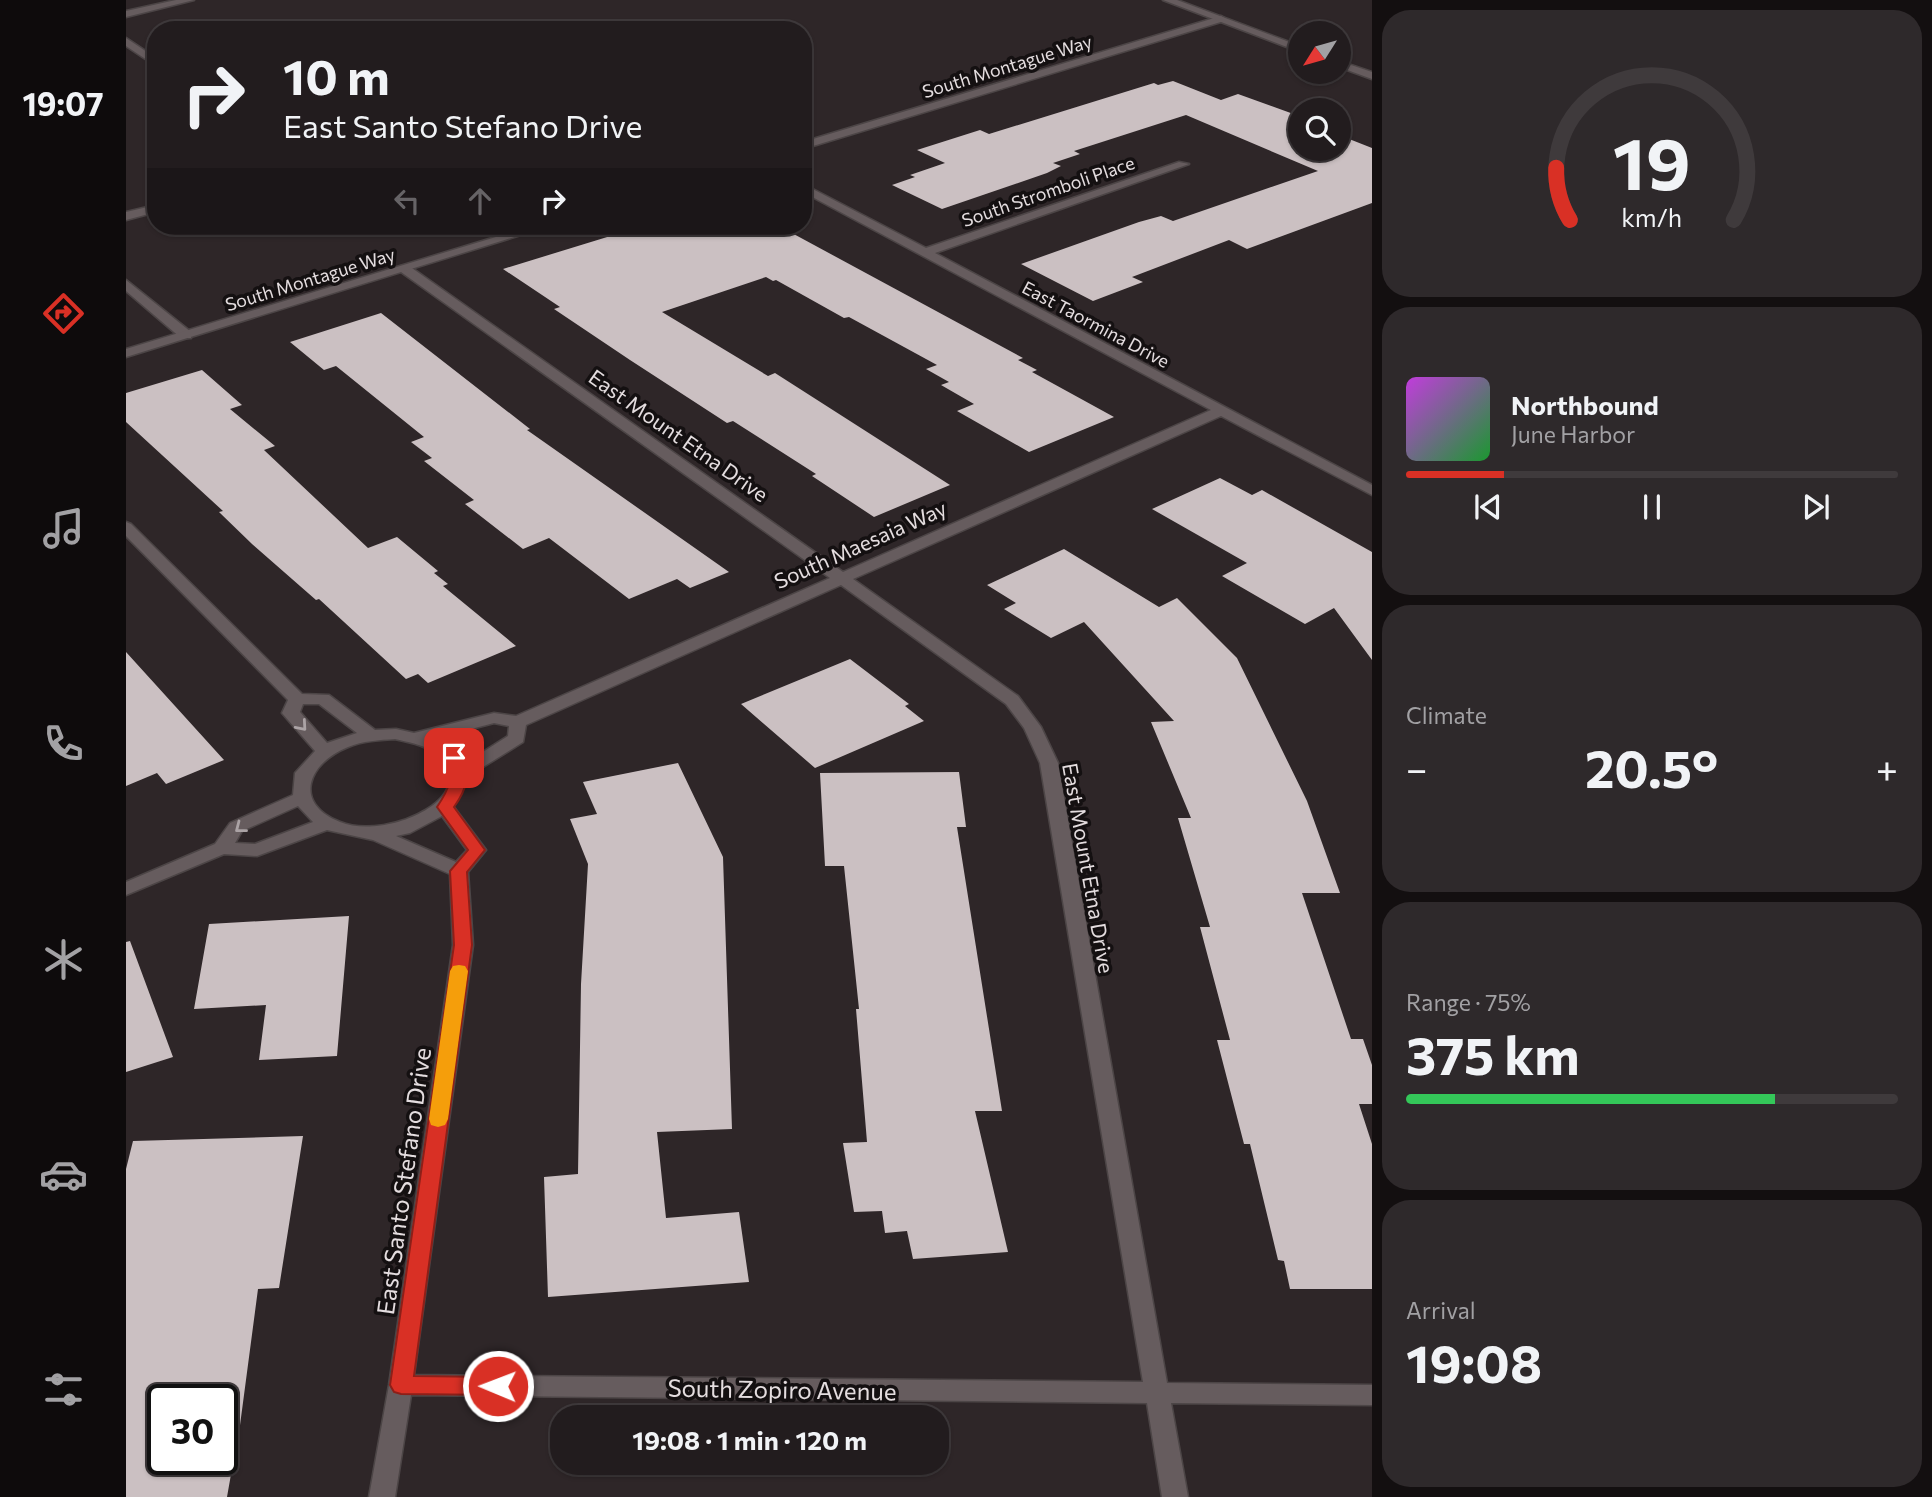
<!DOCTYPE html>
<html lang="en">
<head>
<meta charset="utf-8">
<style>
	:root { --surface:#221c1e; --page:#2e292b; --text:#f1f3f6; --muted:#a2a1a4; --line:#3f3a3c; --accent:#d93025 }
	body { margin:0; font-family:Commissioner,sans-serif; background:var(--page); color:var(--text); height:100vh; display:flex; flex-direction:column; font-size:26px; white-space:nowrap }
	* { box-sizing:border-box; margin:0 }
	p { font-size:23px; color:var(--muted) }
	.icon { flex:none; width:38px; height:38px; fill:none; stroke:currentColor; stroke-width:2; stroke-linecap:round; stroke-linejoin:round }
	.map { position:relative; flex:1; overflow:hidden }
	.details { display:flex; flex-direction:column; gap:10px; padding:10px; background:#130f10; width:560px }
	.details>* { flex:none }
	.guide { position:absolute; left:21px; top:21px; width:665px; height:214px; border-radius:28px; box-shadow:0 2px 5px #0004,0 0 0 2px var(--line); background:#221c1e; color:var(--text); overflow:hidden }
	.needle { width:46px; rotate:233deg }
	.fabs { position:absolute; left:1162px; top:21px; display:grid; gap:14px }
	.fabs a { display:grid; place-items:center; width:63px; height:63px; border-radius:50%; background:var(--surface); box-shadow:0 2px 5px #0004,0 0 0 2px var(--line); font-size:35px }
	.speed { position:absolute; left:21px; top:1384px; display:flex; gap:14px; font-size:35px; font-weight:700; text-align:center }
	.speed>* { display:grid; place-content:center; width:91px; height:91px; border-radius:50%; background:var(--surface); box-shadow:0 2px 5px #0004,0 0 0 2px var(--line); line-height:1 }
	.speed .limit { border:4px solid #111; border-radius:10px; background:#fff; color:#111 }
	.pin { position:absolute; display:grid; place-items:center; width:60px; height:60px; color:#fff; margin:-30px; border-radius:14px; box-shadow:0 4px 10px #0006 }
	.me { position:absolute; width:77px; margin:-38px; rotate:271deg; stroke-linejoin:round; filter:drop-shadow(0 0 5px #0008) }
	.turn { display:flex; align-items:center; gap:24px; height:147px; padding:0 21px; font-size:32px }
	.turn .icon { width:91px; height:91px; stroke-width:2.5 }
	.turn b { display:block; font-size:49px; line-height:60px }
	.lanes { display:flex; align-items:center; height:66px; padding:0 21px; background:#0003; justify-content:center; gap:35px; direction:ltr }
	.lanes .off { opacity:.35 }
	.big { font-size:52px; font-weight:700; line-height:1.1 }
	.details .widget { flex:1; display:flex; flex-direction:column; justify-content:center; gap:10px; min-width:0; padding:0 24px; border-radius:28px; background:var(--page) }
	.details .dial { align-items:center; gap:0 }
	.dial svg { height:182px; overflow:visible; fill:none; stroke:var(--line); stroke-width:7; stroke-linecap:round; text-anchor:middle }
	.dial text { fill:var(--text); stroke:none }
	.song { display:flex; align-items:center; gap:21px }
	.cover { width:84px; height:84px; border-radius:10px; background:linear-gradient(135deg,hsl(290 70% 55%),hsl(130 70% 35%)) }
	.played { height:7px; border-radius:4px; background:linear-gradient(90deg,var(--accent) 20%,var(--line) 20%) }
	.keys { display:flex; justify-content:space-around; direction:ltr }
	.heat { display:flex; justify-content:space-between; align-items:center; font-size:38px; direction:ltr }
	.charge { height:10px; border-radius:5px; background:linear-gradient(90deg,#34c759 75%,var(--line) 0) }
	.trip { position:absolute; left:424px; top:1405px; width:399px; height:70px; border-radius:28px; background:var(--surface); box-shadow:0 2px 5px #0004,0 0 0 2px var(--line); font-weight:700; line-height:70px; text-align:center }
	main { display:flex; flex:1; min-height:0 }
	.dock { display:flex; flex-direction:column; width:126px; justify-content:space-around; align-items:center; background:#0e0b0c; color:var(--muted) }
	.dock .icon { width:49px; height:49px }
	.dock .on { color:var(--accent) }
	.dock b { font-size:32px; color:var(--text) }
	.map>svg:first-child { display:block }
</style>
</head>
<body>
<main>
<nav class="dock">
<b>19:07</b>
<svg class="icon on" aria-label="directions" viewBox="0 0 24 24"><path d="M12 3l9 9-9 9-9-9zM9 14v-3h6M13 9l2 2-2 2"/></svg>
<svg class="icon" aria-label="music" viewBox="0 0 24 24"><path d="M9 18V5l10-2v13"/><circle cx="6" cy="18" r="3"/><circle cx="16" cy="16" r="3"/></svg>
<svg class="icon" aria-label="phone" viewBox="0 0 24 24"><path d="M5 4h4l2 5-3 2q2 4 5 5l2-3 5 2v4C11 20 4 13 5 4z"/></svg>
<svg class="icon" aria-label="climate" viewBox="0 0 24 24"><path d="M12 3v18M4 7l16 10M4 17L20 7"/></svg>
<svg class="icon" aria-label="car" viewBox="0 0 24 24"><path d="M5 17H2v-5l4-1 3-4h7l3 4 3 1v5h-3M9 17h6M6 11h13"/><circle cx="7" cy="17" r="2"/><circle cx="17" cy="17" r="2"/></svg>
<svg class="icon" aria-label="filters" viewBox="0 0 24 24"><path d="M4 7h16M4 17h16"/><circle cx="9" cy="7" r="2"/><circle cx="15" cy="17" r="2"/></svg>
</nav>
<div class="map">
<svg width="1246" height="1497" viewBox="0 0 1246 1497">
	<rect width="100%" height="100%" fill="#2e2628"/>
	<path fill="#cbc0c2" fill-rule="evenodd" d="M 1047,81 L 1095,100 L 1112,94 L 1173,116 L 1169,117 L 1174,120 L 1174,149 L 1213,149 L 1213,135 L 1246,148 L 1246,203 L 1121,249 L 1103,240 L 1006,277 L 1017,282 L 967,301 L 895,264 L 1013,222 L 1035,216 L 1047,221 L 1192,171 L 1060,115 L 948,151 L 954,154 L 927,163 L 935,166 L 921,173 L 816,209 L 766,185 L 789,177 L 784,175 L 819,163 L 791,150 L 854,130 L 863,134 L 1028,83 L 1032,85 Z
		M 517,226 L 638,226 L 655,235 L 664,232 L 897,358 L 892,360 L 911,370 L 906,372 L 988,417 L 903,452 L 831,411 L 848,404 L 815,385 L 823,382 L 800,369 L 811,365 L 723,317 L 718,318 L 650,280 L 647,281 L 640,277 L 536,312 L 642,376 L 649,373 L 824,485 L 748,517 L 686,476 L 690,474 L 607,421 L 601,423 L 504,360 L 428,309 L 434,307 L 377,269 Z
		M 255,313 L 404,429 L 401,430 L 603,572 L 564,588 L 551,579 L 503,599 L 423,538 L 397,549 L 339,504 L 348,500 L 298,461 L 306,458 L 285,442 L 298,437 L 210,366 L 198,370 L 164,342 Z
		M 76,370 L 116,405 L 104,409 L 149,446 L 138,450 L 242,548 L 271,537 L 312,571 L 308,573 L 322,584 L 317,586 L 390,646 L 302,683 L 292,674 L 280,679 L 193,599 L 190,600 L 126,544 L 93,512 L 97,511 L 0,422 L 0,393 Z
		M 1094,478 L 1126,495 L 1136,490 L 1246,552 L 1246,660 L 1208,608 L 1179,624 L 1096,576 L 1121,563 L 1026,509 Z
		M 938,549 L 1033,607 L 1051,598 L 1111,658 L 1181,801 L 1214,893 L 1176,893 L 1225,1039 L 1237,1039 L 1246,1065 L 1246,1104 L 1233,1104 L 1246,1144 L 1246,1289 L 1164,1289 L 1158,1261 L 1152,1260 L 1124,1144 L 1118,1144 L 1091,1040 L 1104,1040 L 1074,927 L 1084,927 L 1052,818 L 1065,818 L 1025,722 L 1048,721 L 958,622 L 925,638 L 878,609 L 890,603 L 861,585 Z
		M 0,652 L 98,760 L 40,784 L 31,773 L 0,786 Z
		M 724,659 L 783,704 L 779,706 L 798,721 L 689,768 L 615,704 Z
		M 552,763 L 597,857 L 606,1129 L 531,1132 L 540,1218 L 613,1212 L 623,1282 L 422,1297 L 418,1177 L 452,1174 L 455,984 L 462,864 L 444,819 L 471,814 L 457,782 Z
		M 833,772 L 840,827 L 831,827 L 876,1111 L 849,1111 L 882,1252 L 787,1259 L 781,1231 L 759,1233 L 756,1211 L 728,1212 L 717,1143 L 741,1142 L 730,1009 L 733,1009 L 718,866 L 699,866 L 694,773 Z
		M 223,916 L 211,1056 L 133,1060 L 140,1005 L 68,1009 L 83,924 Z
		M 4,941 L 47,1057 L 0,1072 L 0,942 Z
		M 177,1136 L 153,1288 L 132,1289 L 109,1463 L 107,1463 L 101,1497 L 0,1497 L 0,1169 L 7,1141 ZM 37,1400 L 96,1400 L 96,1460 L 37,1460 Z"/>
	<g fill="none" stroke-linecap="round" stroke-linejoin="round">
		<defs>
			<path id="minor" d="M 50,0 L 68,0 L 0,17 L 0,11 Z
				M 0,38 L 30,58 L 30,66 L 0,46 Z
				M 1053,162 L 1063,164 L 809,253 L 1246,485 L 1246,495 L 1095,416 L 727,579 L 892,696 L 915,727 L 932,763 L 1041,1383 L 1246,1385 L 1246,1405 L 1045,1403 L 1062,1497 L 1036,1497 L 1021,1403 L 285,1395 L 269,1497 L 243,1497 L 263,1385 L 327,945 L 324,874 L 247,840 L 201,830 L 131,856 L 98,854 L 0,895 L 0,882 L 89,844 L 104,823 L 167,795 L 169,773 L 189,751 L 156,713 L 162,700 L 0,536 L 0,522 L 5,524 L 176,694 L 203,695 L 249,730 L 270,729 L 288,733 L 368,713 L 390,716 L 704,578 L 275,272 L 275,266 L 283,266 L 717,572 L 1085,410 L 677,192 L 677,184 L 800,248 ZM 715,585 L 880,704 L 898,728 L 914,763 L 1017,1382 L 288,1375 L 347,945 L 342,872 L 360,850 L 327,806 L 341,777 L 397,742 L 400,725 ZM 177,704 L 193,704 L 231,733 L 201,743 L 174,712 ZM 368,723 L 383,726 L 382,736 L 338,764 C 333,752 319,742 307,739 ZM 269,739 C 281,742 296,744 305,751 C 366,792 263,842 214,822 C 166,803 182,763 222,747 C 237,741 253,740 269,739 ZM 172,806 L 187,822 L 129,844 L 109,843 L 116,831 ZM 316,816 L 341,850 L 330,862 L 270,836 L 284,833 Z
				M 30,205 L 30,212 L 0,220 L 0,212 Z
				M 0,280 L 65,332 L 65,338 L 55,338 L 0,291 Z"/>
			<path id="tertiary" d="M 1095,16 L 1100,19 L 1098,21 L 677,149 L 677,142 Z
				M 406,226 L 424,226 L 0,357 L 0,349 Z"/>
			<path id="secondary" d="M 1037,0 L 1051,0 L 1174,46 L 1174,52 Z
				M 1213,61 L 1246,72 L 1246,79 L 1213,67 Z"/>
		</defs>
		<use href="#minor" stroke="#4c4546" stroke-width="3"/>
		<use href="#tertiary" stroke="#4c4546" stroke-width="3"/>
		<use href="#secondary" stroke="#4c4546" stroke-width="3"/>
		<use href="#minor" fill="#665c5e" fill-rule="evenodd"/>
		<use href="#tertiary" fill="#665c5e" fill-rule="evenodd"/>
		<use href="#secondary" fill="#665c5e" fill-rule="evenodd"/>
	</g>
	<defs><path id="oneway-chevron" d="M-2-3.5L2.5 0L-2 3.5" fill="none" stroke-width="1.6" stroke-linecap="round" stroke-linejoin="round" transform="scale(1.75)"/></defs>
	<g stroke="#aba3a5">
		<use href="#oneway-chevron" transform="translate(176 726) rotate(49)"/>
		<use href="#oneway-chevron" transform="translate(114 828) rotate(142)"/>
	</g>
	<path fill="#d93025" stroke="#8d1f18" stroke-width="2" d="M 328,753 L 334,755 C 345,775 341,789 328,807 L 359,850 L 341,872 L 346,945 L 288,1376 L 372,1377 L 380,1379 L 383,1386 L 380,1393 L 372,1395 L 275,1394 L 268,1392 L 264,1385 L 328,945 L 324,871 L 342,850 L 311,807 C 323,789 328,779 320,758 Z"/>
	<path fill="#f59e0b" d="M 333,965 L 339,966 L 342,971 L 322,1119 L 319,1125 L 312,1127 L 305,1125 L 303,1119 L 324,971 L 327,966 Z"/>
	<g text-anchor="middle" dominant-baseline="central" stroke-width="7" stroke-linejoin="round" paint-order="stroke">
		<g font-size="18" fill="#e4dddf" stroke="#141011">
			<text transform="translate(881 66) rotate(-17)">South Montague Way</text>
			<text transform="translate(922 191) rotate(-19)">South Stromboli Place</text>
			<text transform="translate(184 279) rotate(-17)">South Montague Way</text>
			<text transform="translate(970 324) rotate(28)">East Taormina Drive</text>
		</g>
		<g font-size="21" fill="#e4dddf" stroke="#141011">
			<text transform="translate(553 435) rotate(35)">East Mount Etna Drive</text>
			<text transform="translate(734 544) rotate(-24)">South Maesaia Way</text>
			<text transform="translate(963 868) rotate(80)">East Mount Etna Drive</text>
		</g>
		<g font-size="24" fill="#e4dddf" stroke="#141011">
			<text transform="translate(277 1181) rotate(-82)">East Santo Stefano Drive</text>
			<text transform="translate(656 1389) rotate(1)">South Zopiro Avenue</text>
		</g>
	</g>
</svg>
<div class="fabs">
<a><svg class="needle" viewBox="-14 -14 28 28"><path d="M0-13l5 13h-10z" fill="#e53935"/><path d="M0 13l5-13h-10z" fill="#a2a1a4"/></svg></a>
<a><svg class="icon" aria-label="search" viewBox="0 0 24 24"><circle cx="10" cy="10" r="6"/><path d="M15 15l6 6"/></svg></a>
</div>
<div class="speed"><div class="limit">30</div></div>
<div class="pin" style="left:328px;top:758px;background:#d93025"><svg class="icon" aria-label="arrive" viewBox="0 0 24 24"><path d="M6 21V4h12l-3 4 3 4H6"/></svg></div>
<svg class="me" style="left:372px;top:1386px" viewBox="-20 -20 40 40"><circle r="17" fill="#d93025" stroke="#fff" stroke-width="3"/><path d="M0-11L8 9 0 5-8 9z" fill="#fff"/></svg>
<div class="trip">19:08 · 1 min · 120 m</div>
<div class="guide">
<div class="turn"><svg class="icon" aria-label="right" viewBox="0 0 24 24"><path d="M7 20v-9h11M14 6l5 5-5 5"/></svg><div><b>10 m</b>East Santo Stefano Drive</div></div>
<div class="lanes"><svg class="icon off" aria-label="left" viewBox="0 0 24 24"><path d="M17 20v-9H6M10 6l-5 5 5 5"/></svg><svg class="icon off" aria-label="ahead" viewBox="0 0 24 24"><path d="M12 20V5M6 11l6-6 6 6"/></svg><svg class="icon" aria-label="right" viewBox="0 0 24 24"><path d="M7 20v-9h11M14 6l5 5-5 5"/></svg></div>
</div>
</div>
<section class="details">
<div class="widget dial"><svg viewBox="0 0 100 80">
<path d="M14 69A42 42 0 1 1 86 69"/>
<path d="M14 69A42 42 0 0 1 8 46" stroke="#d93025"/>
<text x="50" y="56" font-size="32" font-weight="700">19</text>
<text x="50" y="72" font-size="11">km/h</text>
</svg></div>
<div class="widget">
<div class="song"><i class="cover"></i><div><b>Northbound</b><p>June Harbor</p></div></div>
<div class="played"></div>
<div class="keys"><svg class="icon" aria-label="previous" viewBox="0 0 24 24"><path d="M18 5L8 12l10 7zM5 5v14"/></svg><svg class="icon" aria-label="pause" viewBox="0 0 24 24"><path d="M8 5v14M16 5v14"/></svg><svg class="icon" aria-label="next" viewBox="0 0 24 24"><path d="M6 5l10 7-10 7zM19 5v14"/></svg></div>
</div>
<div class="widget"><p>Climate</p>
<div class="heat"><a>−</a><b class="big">20.5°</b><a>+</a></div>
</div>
<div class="widget"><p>Range · 75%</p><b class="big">375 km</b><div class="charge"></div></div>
<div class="widget"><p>Arrival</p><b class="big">19:08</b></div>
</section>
</main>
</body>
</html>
